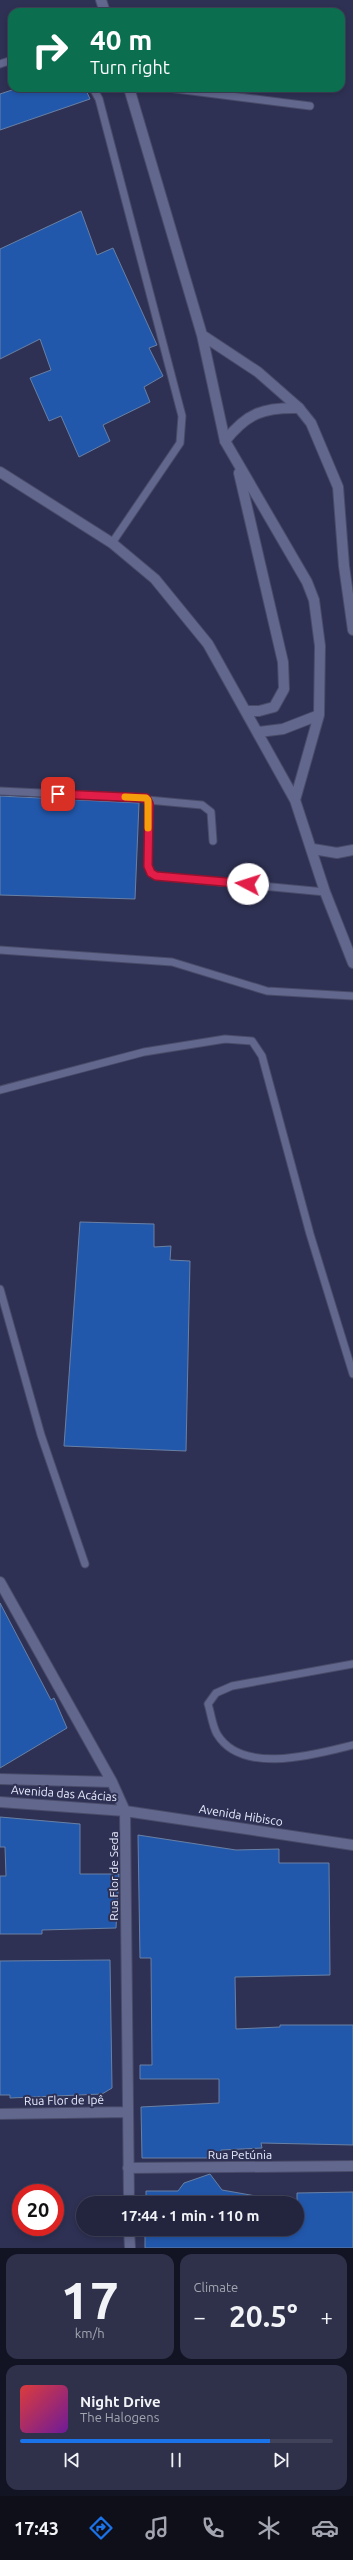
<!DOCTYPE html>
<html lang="en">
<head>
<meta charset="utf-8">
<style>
	:root { --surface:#23253f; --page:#2f314a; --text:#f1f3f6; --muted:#a3a5b0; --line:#404259; --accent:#1a73e8 }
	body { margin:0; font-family:Ubuntu,sans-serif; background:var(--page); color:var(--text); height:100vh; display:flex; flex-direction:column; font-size:15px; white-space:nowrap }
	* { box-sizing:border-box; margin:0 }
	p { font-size:13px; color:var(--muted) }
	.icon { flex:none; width:22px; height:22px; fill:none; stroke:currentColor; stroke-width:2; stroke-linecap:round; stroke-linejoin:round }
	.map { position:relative; height:2248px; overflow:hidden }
	.panel { display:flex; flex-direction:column; gap:6px; padding:6px; background:#131423; flex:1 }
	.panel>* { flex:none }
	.hud { position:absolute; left:8px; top:8px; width:337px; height:84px; border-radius:12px; box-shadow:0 2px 6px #0003,0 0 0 1px var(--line); background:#0b6e4f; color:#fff; overflow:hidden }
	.speed { position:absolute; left:12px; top:2184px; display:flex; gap:8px; font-size:20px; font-weight:700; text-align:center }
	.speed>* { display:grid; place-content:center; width:52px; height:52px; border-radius:50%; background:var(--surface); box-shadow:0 2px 6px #0003,0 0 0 1px var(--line); line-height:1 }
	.speed .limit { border:6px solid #d22; background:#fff; color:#111 }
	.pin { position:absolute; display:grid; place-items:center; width:34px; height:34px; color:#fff; margin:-17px; border-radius:8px; box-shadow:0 2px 6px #0006 }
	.me { position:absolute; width:44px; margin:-22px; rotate:275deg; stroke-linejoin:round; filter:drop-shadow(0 0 3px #0008) }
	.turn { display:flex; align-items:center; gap:14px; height:84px; padding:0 16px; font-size:18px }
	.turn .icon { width:52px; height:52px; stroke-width:2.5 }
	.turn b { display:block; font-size:28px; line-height:34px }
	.big { font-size:30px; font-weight:700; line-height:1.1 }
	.panel .card { flex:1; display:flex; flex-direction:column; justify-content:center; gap:6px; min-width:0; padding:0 14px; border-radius:12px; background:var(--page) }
	.panel .dial { align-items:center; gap:0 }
	.dial b { font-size:52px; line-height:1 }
	.song { display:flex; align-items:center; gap:12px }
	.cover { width:48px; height:48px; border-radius:6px; background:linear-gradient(135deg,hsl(0 70% 55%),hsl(280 70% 35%)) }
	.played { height:4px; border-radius:2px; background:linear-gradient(90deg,var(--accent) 80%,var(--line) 80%) }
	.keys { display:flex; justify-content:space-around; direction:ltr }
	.heat { display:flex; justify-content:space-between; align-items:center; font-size:22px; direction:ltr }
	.panel .tiles { flex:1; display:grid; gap:6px; grid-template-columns:1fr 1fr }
	.card:last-child { grid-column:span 2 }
	.trip { position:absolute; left:76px; top:2196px; width:228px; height:40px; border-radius:20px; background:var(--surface); box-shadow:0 2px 6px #0003,0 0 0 1px var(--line); font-weight:700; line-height:40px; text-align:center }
	.menu { display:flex; height:64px; justify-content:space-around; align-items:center; background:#0e0f19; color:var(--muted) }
	.menu .icon { width:28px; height:28px }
	.menu .selected { color:var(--accent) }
	.menu b { font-size:18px; color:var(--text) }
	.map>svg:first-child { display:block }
</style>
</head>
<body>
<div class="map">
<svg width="353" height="2248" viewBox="0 0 353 2248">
	<rect width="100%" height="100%" fill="#2f3154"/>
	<path fill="#2258ac" stroke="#6980a4" d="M 18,88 L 85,88 L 90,99 L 0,130 L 0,94 Z
		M 81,211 L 97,255 L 113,248 L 157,345 L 149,348 L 163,376 L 144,387 L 150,402 L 103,425 L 110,441 L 79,457 L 61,416 L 49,421 L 30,378 L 51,370 L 40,339 L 0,359 L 0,249 Z
		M 0,796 L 139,803 L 135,899 L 0,895 Z
		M 80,1222 L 154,1224 L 154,1247 L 171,1246 L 170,1260 L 190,1261 L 186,1451 L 64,1446 Z
		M 0,1603 L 51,1700 L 54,1698 L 67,1728 L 0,1768 Z
		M 0,1817 L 80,1824 L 80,1874 L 119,1874 L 116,1928 L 42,1930 L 42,1934 L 0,1934 L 0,1876 L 6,1876 L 5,1847 L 0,1847 Z
		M 138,1835 L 236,1850 L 279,1849 L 279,1863 L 329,1863 L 330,1975 L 235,1977 L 236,2029 L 280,2027 L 280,2025 L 353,2025 L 353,2145 L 261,2143 L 262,2148 L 221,2150 L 220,2158 L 142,2158 L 141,2107 L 219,2103 L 219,2079 L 140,2079 L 140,2065 L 152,2065 L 151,1958 L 140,1958 Z
		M 110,1960 L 112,2088 L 102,2094 L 10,2098 L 10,2095 L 0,2095 L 0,1961 Z
		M 210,2174 L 222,2190 L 256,2196 L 255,2203 L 146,2203 L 146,2191 L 178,2191 L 184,2183 Z
		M 353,2192 L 353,2248 L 145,2248 L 145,2229 L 297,2229 L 297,2193 Z"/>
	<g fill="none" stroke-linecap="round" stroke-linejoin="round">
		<defs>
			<path id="service" d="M 0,64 L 12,60
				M 93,88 L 99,99 L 182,416 L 180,443 L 112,543
				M 168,88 L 310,106
				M 0,791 L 146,798 L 149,804 L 148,865 L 151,873 L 157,876 L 325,892
				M 148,800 L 202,805 L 211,812 L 213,841
				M 0,950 L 172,962 L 267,991 L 353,996
				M 0,1090 L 144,1052 L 225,1039 L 252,1041 L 262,1056 L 310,1234 L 353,1374
				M 0,1289 L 41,1435 L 85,1564
				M 353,1664 L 232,1686 L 216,1693 L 208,1704 C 211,1713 212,1725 217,1734 C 242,1776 317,1754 353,1745"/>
			<path id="minor" d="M 0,1582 L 112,1782 L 125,1811 L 129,2203
				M 0,1779 L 112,1782
				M 0,1802 L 125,1811 L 353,1845
				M 0,2114 L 127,2112
				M 128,2168 L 353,2166
				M 129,2229 L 130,2248"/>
			<path id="tertiary" d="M 101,0 L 105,12
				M 129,88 L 202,335 L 225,441
				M 202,335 L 258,372 L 299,408"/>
			<path id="secondary" d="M 0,472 L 112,543 L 155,579 L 208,644 L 295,800 L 325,892 L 353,963
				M 239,473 L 283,662 L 284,689 L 274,707 L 259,711 L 246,711
				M 259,732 L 283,729 L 319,715
				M 295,800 L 319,715 L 320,646 L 314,600 L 307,582 L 225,441 C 247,413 264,407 299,408 L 311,423 L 338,487 L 344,566 L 353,630
				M 313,849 L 337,853 L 353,850"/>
		</defs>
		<use href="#service" stroke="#494b68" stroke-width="9"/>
		<use href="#minor" stroke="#494b68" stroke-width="12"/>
		<use href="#tertiary" stroke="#494b68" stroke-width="12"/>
		<use href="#secondary" stroke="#494b68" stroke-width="12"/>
		<use href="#service" stroke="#62678e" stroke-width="7"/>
		<use href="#minor" stroke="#62678e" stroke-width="10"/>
		<use href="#tertiary" stroke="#62678e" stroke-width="10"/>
		<use href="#secondary" stroke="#62678e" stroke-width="10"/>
	</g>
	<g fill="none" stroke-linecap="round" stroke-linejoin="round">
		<defs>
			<path id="route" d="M 58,794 L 146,798 L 149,804 L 148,866 L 151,873 L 156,876 L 248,884"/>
		</defs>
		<use href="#route" stroke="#92132f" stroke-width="10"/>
		<use href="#route" stroke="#e11d48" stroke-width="7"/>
		<path stroke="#f59e0b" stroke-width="7" d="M 125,797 L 146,798 L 148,800 L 148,828"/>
	</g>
	<g text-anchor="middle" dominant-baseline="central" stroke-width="4" stroke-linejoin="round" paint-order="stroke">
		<g font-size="12" fill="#e8ebfd" stroke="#2f3154">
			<text transform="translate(64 1793) rotate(4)">Avenida das Acácias</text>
			<text transform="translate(241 1815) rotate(9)">Avenida Hibisco</text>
			<text transform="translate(113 1876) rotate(-90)">Rua Flor de Seda</text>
			<text transform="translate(64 2100) rotate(-1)">Rua Flor de Ipê</text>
			<text x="240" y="2154">Rua Petúnia</text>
		</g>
	</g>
</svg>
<div class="speed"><div class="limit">20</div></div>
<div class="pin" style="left:58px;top:794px;background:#d93025"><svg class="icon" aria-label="arrive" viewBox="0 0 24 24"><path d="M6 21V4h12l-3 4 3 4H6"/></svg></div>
<svg class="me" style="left:248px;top:884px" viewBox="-20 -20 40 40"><circle r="19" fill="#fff"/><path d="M0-13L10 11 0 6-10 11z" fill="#e11d48"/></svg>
<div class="trip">17:44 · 1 min · 110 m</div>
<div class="hud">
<div class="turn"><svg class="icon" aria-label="right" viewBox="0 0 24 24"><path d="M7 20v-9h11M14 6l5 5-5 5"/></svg><div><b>40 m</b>Turn right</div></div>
</div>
</div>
<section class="panel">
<div class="tiles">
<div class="card dial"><b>17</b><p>km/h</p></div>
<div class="card"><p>Climate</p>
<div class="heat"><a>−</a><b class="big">20.5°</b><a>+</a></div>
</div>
<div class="card">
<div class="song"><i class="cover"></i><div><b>Night Drive</b><p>The Halogens</p></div></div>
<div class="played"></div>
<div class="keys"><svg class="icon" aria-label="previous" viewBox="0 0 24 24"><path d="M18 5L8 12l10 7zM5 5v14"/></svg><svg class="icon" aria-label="pause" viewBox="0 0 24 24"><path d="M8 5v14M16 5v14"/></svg><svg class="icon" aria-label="next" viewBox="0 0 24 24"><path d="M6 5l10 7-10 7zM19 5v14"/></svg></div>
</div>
</div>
</section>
<nav class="menu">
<b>17:43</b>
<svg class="icon selected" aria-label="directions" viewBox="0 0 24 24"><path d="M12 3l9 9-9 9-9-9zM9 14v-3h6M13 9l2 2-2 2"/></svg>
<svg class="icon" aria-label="music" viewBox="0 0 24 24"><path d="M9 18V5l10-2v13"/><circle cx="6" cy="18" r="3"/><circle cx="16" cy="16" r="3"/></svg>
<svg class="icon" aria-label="phone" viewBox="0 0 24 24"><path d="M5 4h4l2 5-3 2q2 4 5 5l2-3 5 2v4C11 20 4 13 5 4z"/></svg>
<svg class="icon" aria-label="climate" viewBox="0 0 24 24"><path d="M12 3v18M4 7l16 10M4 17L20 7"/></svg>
<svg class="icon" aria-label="car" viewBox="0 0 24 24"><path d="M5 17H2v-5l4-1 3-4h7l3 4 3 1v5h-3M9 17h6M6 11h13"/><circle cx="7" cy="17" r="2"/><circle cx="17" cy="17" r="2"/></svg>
</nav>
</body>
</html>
